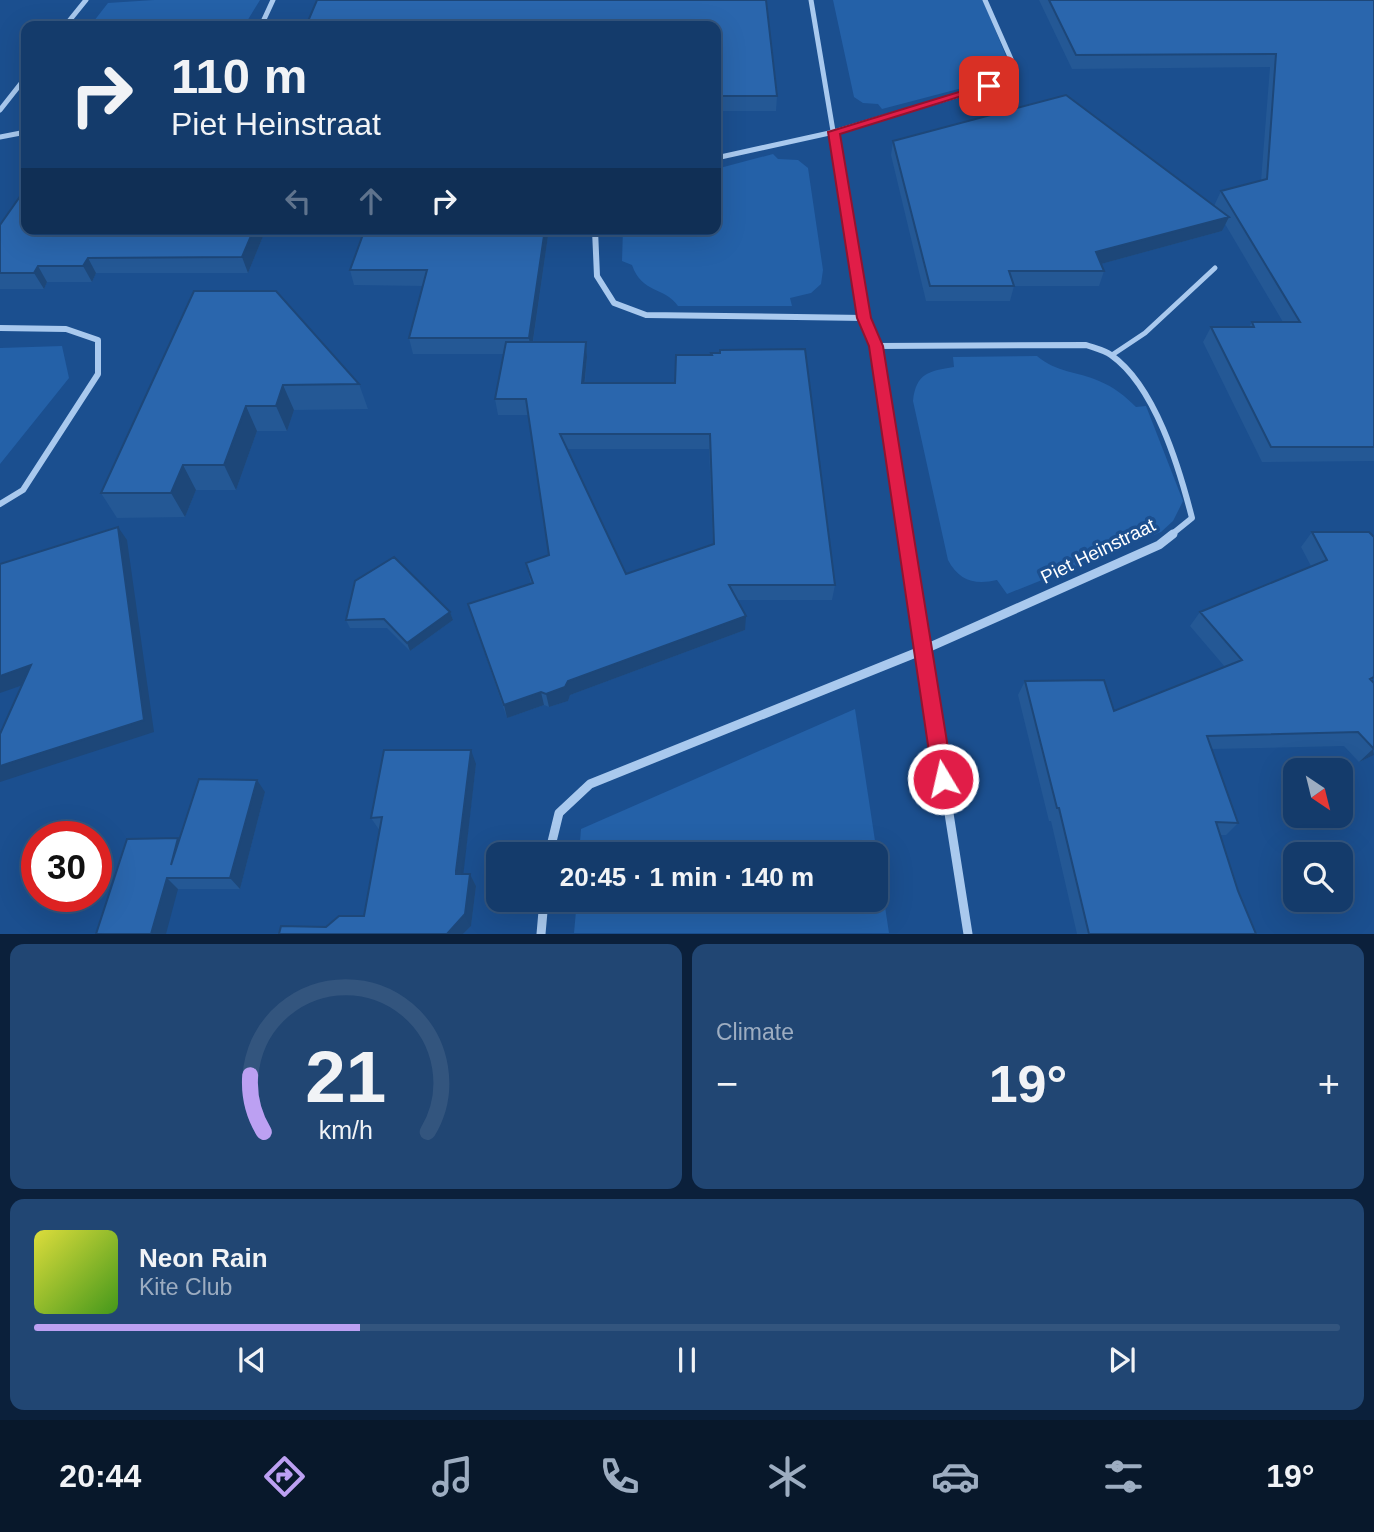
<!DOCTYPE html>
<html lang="en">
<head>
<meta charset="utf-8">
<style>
	:root { --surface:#143b6b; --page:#214673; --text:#f1f3f6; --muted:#9dadc1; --line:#33557e; --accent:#bca0f2 }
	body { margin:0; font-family:Arial,sans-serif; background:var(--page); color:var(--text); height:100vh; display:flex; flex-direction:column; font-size:26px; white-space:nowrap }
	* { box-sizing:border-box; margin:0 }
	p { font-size:23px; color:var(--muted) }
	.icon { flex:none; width:38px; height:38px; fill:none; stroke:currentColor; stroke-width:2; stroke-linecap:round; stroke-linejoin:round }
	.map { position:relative; height:934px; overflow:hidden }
	.side { display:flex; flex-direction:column; gap:10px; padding:10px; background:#0b203b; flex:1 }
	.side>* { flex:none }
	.guide { position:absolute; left:21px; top:21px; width:700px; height:214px; border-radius:14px; box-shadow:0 7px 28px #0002,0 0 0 2px var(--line); background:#143b6b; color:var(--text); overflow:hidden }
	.needle { width:46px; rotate:145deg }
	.fabs { position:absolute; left:1283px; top:758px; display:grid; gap:14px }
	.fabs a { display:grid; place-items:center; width:70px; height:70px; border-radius:14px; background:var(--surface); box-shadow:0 7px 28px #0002,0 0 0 2px var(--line); font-size:35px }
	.speed { position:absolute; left:21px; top:821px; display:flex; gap:14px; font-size:35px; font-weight:700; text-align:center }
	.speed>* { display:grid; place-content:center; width:91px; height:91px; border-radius:50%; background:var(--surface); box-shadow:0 7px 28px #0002,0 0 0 2px var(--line); line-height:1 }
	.speed .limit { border:10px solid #d22; background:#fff; color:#111 }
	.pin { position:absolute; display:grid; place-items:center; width:60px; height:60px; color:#fff; margin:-30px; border-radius:14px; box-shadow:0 4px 10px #0006 }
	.me { position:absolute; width:77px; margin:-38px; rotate:351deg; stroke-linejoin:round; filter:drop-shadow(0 0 5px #0008) }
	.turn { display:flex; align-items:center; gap:24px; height:147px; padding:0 35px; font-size:32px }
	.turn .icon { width:91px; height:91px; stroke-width:2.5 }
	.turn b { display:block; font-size:49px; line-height:60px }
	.lanes { display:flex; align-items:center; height:66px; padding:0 35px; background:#0003; justify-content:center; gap:35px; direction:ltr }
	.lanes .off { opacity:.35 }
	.big { font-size:52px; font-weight:700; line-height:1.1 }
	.side .card { flex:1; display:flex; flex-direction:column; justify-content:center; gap:10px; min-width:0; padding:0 24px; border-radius:14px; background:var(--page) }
	.side .dial { align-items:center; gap:0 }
	.dial svg { height:182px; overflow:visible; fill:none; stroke:var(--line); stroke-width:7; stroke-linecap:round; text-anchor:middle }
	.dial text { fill:var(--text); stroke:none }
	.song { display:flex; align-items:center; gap:21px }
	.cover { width:84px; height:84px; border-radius:10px; background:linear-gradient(135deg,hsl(60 70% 55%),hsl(100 70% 35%)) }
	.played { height:7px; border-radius:4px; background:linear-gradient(90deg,var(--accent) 25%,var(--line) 25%) }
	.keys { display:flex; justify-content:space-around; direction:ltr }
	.heat { display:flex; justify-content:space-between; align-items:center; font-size:38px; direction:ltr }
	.side .tiles { flex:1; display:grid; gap:10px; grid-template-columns:1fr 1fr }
	.card:last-child { grid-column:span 2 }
	.trip { position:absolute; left:486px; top:842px; width:402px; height:70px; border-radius:14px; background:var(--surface); box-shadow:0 7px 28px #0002,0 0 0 2px var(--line); font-weight:700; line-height:70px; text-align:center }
	.tab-bar { display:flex; height:112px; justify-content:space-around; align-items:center; background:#08182b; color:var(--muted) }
	.tab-bar .icon { width:49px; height:49px }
	.tab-bar .selected { color:var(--accent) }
	.tab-bar b { font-size:32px; color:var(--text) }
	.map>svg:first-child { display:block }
</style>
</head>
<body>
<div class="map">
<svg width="1374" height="934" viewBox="0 0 1374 934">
	<rect width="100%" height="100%" fill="#1b4f8f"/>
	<path fill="#2461a8" d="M 154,0 L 260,0 L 244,26 L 90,26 L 108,3 Z
		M 833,0 L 983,0 L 1006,56 L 1007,66 L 989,81 L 882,109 L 878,104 L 863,103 L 854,97 Z
		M 773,154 L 778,159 L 798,160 L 808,168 L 823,270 L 821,284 L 811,293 L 790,298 L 792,306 L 678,306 C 664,286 642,294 632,265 L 622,261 L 623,229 L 716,229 L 716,169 Z
		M 62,346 L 69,378 L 0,464 L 0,348 Z
		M 1037,356 C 1057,373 1077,371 1099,381 C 1114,387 1125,396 1136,407 L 1146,406 L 1183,501 L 1173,521 L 1161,532 L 1007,594 L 997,580 C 975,585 959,581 948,560 L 913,401 C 916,373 929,371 954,367 L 953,357 Z
		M 855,709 L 889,933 L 574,933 L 577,900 L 877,900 L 877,854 L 579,854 L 581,829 Z"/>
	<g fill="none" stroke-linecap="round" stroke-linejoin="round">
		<path stroke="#a9c9ee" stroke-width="5" d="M 1112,355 L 1145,333 L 1215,268"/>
		<path stroke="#a9c9ee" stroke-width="5" d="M 811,0 L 850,232
			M 65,26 L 86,0
			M 261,26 L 273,0
			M 0,110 L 26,77
			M 0,137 L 26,132
			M 716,158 L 834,132 L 989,86 L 1004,78 L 1011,59 L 985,0
			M 595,229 L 595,232"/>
		<path stroke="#a9c9ee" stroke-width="6" d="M 595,230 L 597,276 L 614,303 L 646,315 L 864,318
			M 849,230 L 864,318 L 876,346 L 906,535
			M 0,328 L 66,329 L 98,340 L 98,374 L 23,490 L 0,504
			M 876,346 L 1086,345 C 1094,348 1104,350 1111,355 C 1155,386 1179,467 1192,518 L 1171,535"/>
		<path stroke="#a9c9ee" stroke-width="9" d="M 905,534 L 968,934
			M 549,854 L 559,813 L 590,784 L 923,650 L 1159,545 L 1173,534
			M 541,934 L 544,900"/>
	</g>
	<path fill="#245895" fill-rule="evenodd" d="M 766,0 L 777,96 L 776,111 L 716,111 L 716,26 L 306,26 Z
		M 1039,0 L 1374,0 L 1374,461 L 1262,462 L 1203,342 L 1211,327 L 1249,327 L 1252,322 L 1283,322 L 1225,224 L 1222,231 L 1101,264 L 1104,271 L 1099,286 L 1014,286 L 1010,301 L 926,301 L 891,155 L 893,141 L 1214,206 L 1221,191 L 1261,181 L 1270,67 L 1072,69 Z
		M 0,225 L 266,229 L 248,273 L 96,273 L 92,282 L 47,282 L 44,289 L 0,289 Z
		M 365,229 L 549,229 L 533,342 L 586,342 L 587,357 L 585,383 L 675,383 L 835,585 L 832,600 L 737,600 L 745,630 L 570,695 L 568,701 L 549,707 L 544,705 L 507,718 L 468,604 L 531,584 L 526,563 L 549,555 L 528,415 L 498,415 L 495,399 L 503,354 L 413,354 L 409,338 L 423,286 L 354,285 L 350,270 ZM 567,449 L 709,449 L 713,544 L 626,574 Z
		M 194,291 L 359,384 L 368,409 L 294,410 L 287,431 L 257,431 L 236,490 L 196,490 L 185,517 L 117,518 L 101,493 Z
		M 1312,532 L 1369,532 L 1374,755 L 1359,762 L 1344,746 L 1212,749 L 1238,823 L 1226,835 L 1220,835 L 1238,891 L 1256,934 L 1077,934 L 1051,821 L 1049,821 L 1018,695 L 1025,681 L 1114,711 L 1225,667 L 1190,626 L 1200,612 L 1311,566 L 1301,547 Z
		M 450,612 L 453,620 L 410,651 L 387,628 L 350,628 L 346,620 Z
		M 476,764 L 463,874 L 470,874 L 476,886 L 471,926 L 463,934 L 279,934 L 326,927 L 364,916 L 380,831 L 371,818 Z
		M 265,792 L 240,889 L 178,889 L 96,934 L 178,838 L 179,839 Z"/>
	<path fill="#1d4779" d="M 1229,217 L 1222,231 L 1090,267 L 1096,252 Z
		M 254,229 L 266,229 L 248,273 L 242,257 Z
		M 545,229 L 549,229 L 531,354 L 529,338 Z
		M 88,258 L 96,273 L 92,282 L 83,266 Z
		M 38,266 L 47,282 L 44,289 L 34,273 Z
		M 586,342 L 587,357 L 583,398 L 582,383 Z
		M 283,385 L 294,410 L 287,431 L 276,406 Z
		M 246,406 L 257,431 L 236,490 L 224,465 Z
		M 183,465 L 196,490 L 185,517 L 171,493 Z
		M 118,527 L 127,540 L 154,732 L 0,782 L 0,766 Z
		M 450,612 L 453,620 L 410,651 L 407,643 Z
		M 746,616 L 745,630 L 570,695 L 568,701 L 549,707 L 546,694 L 568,681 Z
		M 31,665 L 43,678 L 0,693 L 0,676 Z
		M 541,692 L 544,705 L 507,718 L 504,705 Z
		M 1373,749 L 1374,755 L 1359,762 Z
		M 471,750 L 476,764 L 462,886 L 456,874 Z
		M 257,780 L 265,792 L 240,889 L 230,878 Z
		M 470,874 L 476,886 L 471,926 L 463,934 L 447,934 Z
		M 167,878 L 178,889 L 166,934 L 151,934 Z"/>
	<path fill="#2a66ad" stroke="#1d4779" stroke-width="2" fill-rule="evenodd" d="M 317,0 L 766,0 L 777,96 L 716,96 L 716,26 L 664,26 L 617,24 L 617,26 L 306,26 Z
		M 1049,0 L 1374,0 L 1374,447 L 1271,447 L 1211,327 L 1254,327 L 1252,322 L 1300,322 L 1221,191 L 1267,179 L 1276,54 L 1076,55 Z
		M 1066,95 L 1229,217 L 1096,252 L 1104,271 L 1009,271 L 1014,286 L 930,286 L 893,141 Z
		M 26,188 L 26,229 L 254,229 L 242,257 L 88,258 L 83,266 L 38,266 L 34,273 L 0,273 L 0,225 Z
		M 365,229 L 545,229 L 529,338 L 409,338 L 427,270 L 350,270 Z
		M 194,291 L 276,291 L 359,384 L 283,385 L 276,406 L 246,406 L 224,465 L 183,465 L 171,493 L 101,493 Z
		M 506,342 L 586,342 L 582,383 L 675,383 L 676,355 L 712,355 L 711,353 L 720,353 L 720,350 L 805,349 L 835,585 L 729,585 L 746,616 L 568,681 L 565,687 L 546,694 L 541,692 L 504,705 L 468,604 L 533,583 L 526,563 L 549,555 L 526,399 L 495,399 ZM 560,434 L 710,434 L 714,544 L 626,574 Z
		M 118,527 L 144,720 L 0,766 L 0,734 L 31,665 L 0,676 L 0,564 Z
		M 1312,532 L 1369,532 L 1374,537 L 1374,677 L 1370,679 L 1374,683 L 1374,749 L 1358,732 L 1207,736 L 1238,823 L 1216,822 L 1238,891 L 1256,934 L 1089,934 L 1059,808 L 1057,808 L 1025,681 L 1104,680 L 1114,711 L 1242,660 L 1200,612 L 1327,560 Z
		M 394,557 L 450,612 L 407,643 L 384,619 L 346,620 L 355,581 Z
		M 384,750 L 471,750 L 456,871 L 456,874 L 470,874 L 465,914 L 447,934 L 279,934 L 281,926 L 326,927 L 339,916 L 364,916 L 382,817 L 371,818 Z
		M 199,779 L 257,780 L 230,878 L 167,878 L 151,934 L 96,934 L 127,839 L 178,838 L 171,865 Z"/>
	<path fill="#e11d48" stroke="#92132f" stroke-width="2" d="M 985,84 L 994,86 L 840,134 L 871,318 L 883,346 L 953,779 L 950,786 L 943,789 L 936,786 L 933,779 L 869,346 L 857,318 L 828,132 Z"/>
	<g text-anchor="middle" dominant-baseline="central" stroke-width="7" stroke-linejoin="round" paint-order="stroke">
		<g font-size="19" fill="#fff" stroke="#1b4f8f">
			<text transform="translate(1098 551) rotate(-26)">Piet Heinstraat</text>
		</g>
	</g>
</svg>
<div class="fabs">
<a><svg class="needle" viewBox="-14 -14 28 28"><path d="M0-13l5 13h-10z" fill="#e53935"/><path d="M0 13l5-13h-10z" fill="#9dadc1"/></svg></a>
<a><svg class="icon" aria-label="search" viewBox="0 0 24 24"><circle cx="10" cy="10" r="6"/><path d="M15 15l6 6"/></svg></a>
</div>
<div class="speed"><div class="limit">30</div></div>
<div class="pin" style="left:989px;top:86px;background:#d93025"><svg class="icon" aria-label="arrive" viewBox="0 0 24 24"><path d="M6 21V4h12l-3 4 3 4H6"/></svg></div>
<svg class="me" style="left:943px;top:779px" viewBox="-20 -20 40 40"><circle r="17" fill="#e11d48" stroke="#fff" stroke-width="3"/><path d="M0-11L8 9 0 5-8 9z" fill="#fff"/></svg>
<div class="trip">20:45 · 1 min · 140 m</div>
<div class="guide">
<div class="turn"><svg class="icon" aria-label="right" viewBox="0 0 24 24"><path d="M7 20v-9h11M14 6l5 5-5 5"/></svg><div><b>110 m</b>Piet Heinstraat</div></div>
<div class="lanes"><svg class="icon off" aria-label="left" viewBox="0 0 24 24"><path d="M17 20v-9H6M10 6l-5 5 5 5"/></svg><svg class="icon off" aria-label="ahead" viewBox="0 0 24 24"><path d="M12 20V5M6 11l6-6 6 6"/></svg><svg class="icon" aria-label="right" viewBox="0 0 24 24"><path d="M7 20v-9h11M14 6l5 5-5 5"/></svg></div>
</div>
</div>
<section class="side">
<div class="tiles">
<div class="card dial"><svg viewBox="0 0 100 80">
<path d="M14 69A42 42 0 1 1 86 69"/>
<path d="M14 69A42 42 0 0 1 8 44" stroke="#bca0f2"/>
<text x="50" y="56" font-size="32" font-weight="700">21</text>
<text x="50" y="72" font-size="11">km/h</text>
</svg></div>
<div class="card"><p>Climate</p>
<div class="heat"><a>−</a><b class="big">19°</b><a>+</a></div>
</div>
<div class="card">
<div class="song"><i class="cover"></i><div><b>Neon Rain</b><p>Kite Club</p></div></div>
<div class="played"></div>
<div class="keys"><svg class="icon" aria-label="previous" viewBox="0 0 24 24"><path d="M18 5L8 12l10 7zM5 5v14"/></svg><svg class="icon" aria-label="pause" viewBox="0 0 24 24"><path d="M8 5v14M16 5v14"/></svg><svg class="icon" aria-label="next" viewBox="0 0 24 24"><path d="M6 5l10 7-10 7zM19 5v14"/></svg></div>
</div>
</div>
</section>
<nav class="tab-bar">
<b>20:44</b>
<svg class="icon selected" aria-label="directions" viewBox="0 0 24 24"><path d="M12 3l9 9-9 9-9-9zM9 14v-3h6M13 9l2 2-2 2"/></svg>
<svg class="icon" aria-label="music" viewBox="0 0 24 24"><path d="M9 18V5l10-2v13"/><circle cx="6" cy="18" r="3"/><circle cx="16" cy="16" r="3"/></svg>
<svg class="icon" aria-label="phone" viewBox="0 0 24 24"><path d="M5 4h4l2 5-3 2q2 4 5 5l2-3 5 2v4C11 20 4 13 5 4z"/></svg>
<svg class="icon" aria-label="climate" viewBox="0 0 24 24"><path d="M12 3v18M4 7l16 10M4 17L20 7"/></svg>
<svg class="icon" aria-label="car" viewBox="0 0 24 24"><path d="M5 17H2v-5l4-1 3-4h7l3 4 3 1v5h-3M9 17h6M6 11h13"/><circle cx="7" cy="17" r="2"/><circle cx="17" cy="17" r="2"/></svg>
<svg class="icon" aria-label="filters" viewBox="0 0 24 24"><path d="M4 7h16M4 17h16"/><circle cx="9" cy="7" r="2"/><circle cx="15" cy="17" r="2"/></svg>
<b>19°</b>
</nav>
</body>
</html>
